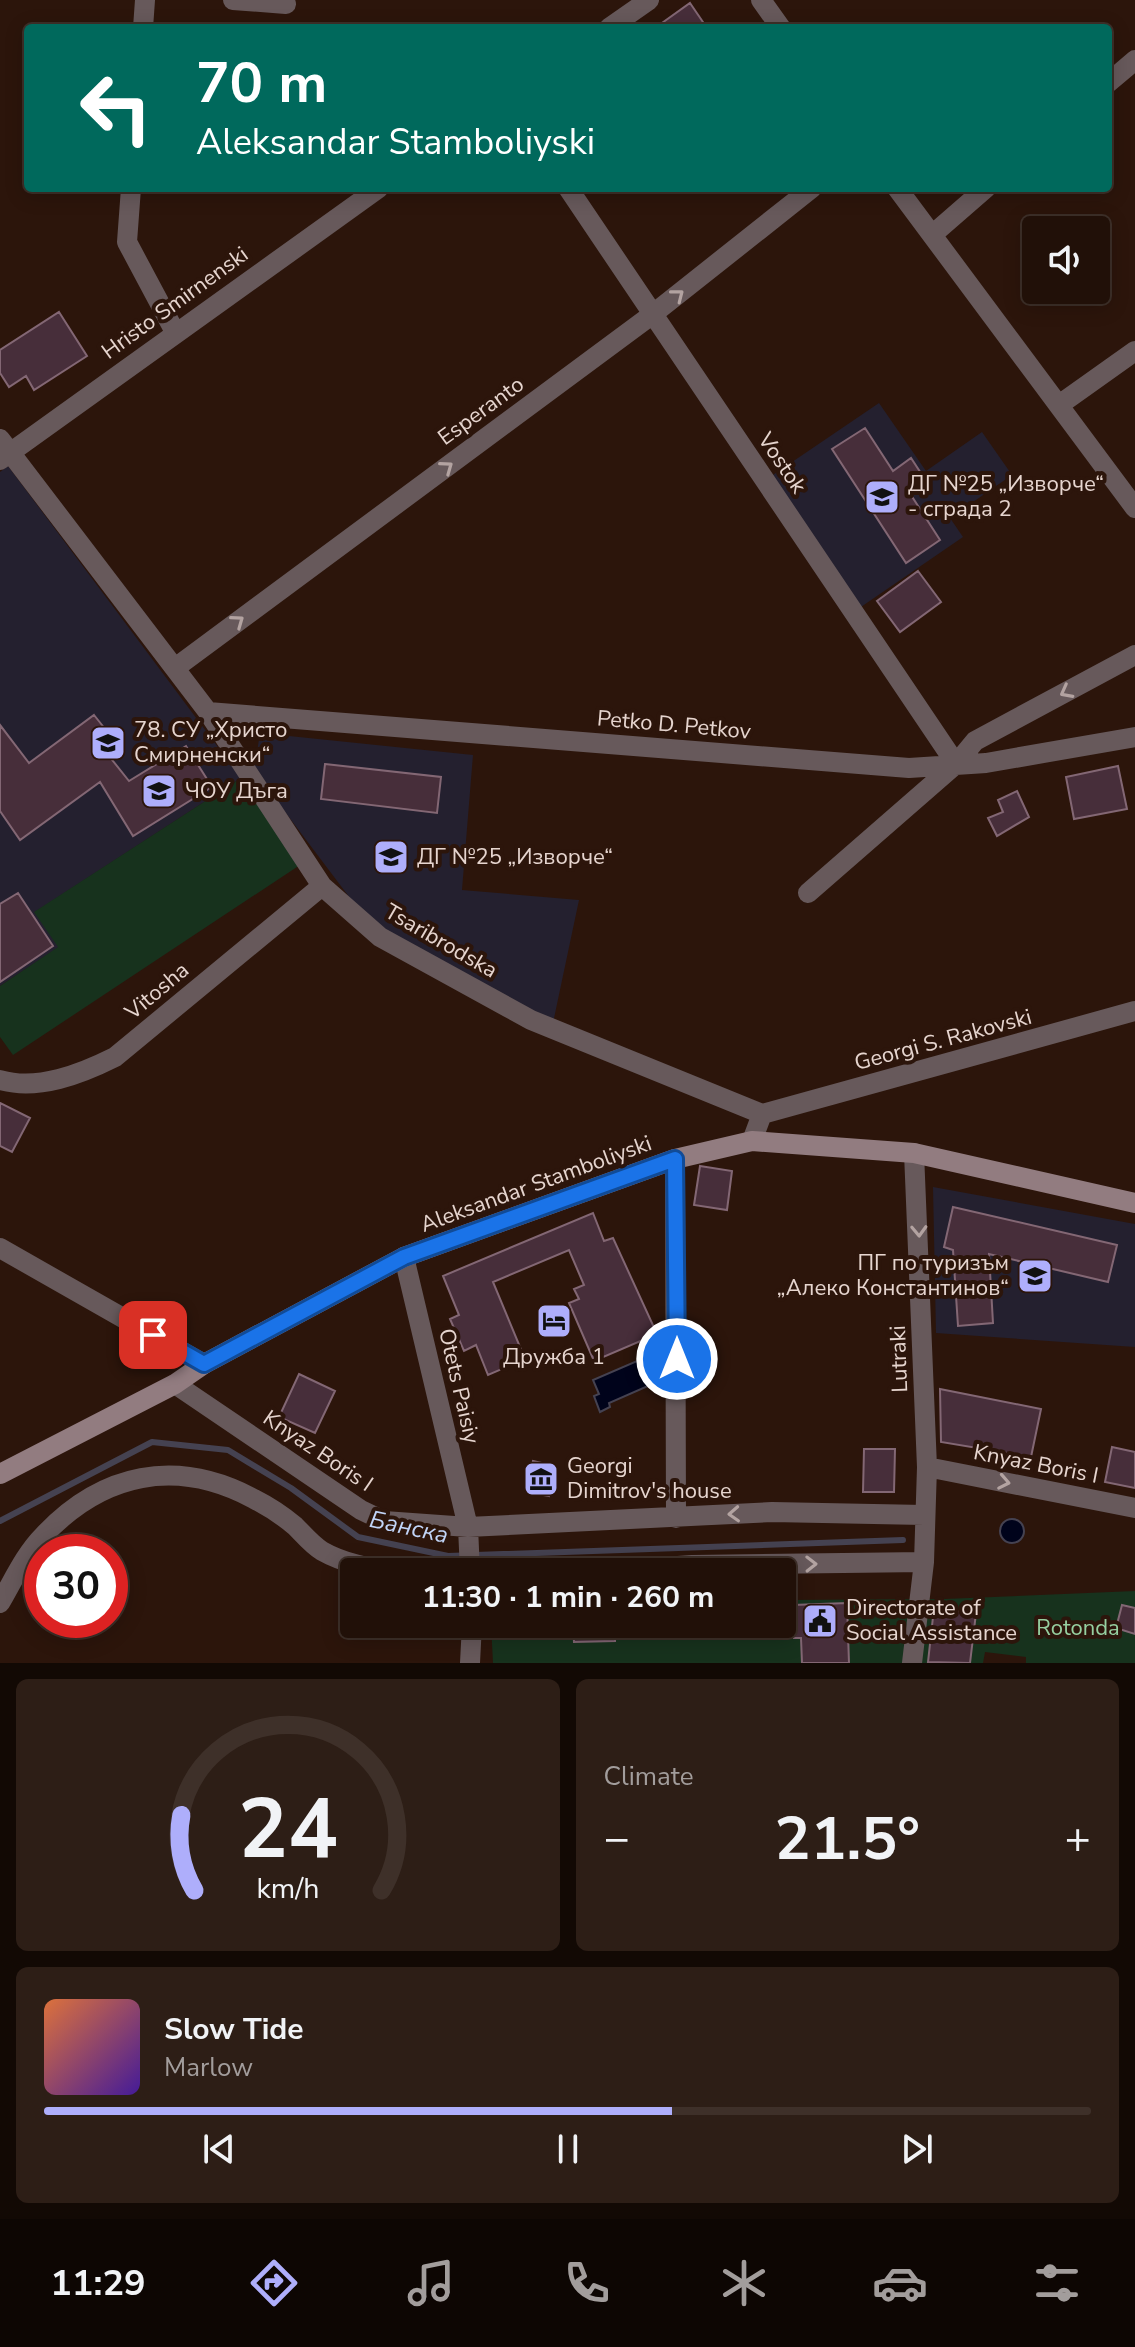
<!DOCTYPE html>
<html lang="en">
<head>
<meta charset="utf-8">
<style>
	:root { --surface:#211008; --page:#2d1e16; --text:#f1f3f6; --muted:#a29d9c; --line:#3e3029; --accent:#aeaefb }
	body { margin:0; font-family:"Nunito Sans",sans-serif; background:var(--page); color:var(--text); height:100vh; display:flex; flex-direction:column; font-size:30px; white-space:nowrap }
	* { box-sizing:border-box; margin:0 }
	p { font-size:26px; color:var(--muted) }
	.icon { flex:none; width:44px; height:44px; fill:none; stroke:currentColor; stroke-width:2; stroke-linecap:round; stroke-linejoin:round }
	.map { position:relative; height:1663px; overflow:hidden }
	.side { display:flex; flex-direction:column; gap:16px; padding:16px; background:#120904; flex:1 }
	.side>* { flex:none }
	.top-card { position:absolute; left:24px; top:24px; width:1088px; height:168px; border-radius:8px; box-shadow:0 4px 20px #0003,0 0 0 2px var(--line); background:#00695c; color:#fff; overflow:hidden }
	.tools { position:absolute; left:1022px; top:216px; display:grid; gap:16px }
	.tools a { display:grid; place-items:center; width:88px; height:88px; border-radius:8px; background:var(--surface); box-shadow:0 4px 20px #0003,0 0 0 2px var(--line); font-size:40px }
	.speed { position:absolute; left:24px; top:1534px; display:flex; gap:16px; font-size:40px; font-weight:700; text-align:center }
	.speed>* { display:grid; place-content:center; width:104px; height:104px; border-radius:50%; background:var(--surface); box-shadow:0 4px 20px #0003,0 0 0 2px var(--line); line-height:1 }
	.speed .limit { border:12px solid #d22; background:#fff; color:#111 }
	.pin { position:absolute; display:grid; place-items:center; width:68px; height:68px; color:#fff; margin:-34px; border-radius:16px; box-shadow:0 4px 12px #0006 }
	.me { position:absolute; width:88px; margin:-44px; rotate:0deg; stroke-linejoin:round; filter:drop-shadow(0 0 6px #0008) }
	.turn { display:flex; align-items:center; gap:28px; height:168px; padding:0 40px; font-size:36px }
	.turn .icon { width:104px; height:104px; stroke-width:2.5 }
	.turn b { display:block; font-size:56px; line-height:68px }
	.big { font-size:60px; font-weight:700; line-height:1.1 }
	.side .card { flex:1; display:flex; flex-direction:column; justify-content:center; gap:12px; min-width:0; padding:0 28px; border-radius:12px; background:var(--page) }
	.side .dial { align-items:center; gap:0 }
	.dial svg { height:208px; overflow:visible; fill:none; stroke:var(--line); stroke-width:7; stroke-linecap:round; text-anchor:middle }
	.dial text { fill:var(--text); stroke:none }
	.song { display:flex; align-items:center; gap:24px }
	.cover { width:96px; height:96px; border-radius:12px; background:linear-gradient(135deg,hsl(20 70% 55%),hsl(260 70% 35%)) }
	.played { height:8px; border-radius:4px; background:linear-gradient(90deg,var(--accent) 60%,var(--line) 60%) }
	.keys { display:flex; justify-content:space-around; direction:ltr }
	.heat { display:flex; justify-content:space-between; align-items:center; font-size:44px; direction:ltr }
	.side .tiles { flex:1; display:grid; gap:16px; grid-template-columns:1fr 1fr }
	.card:last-child { grid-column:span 2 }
	.trip { position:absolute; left:340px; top:1558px; width:456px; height:80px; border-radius:8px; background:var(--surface); box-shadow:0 4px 20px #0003,0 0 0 2px var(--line); font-weight:700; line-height:80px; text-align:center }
	.tabs { display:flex; height:128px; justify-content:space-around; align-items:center; background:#0d0603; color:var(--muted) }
	.tabs .icon { width:56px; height:56px }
	.tabs .current { color:var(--accent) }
	.tabs b { font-size:36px; color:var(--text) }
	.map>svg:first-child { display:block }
</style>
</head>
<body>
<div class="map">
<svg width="1135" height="1663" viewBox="0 0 1135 1663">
	<rect width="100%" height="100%" fill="#2c150b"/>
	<path fill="#24202f" d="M 879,403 L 926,471 L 982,432 L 1012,475 L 950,518 L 963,537 L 858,609 L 770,477 Z
		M 8,466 L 241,778 L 35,912 L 59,947 L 0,986 L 0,472 Z
		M 260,733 L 473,755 L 462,890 L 579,900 L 553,1023 L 394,943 L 350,898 L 254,771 Z
		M 933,1187 L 1135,1224 L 1135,1347 L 936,1333 Z"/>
	<path fill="#17321d" d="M 241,778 L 303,863 L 13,1055 L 0,1037 L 0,986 L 58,947 L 34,912 Z
		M 1135,1591 L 1135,1608 L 1122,1606 L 1116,1628 L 1135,1634 L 1135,1663 L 1026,1663 L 1026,1657 L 985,1652 L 983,1663 L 970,1663 L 975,1613 L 935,1609 L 929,1662 L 941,1663 L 493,1663 L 491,1624 L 782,1624 L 782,1600 L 945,1599 Z"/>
	<path fill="#00031b" stroke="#454251" stroke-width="2" d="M 637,1361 L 648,1386 L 609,1403 L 610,1407 L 600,1412 L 594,1396 L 599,1394 L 593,1380 Z
		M1000 1531a12 12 0 1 1 24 0a12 12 0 1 1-24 0Z"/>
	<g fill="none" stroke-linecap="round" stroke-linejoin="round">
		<path stroke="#454251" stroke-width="6" d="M 0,1521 L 152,1442 L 228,1450 L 291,1488 L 358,1537 L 448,1556 L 903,1540"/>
	</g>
	<path fill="#472e3a" stroke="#836774" stroke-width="2" d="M 690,3 L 707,28 L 655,28 Z
		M 59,312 L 87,356 L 34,390 L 26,376 L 9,387 L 0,373 L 0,350 Z
		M 865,428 L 893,471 L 911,458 L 928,484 L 911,495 L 940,540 L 906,563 L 832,449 Z
		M 918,571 L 941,602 L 900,632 L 877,601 Z
		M 94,715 L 121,749 L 109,756 L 129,781 L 186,746 L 212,787 L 133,836 L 100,782 L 20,840 L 0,811 L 0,725 L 29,763 Z
		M 325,764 L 441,777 L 437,813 L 321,799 Z
		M 1118,766 L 1127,809 L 1074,819 L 1066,777 Z
		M 1017,791 L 1029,817 L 997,836 L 988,818 L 1003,812 L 998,800 Z
		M 18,893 L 53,946 L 0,982 L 0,904 Z
		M 0,1103 L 30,1118 L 12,1152 L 0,1146 Z
		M 700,1166 L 732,1171 L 727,1210 L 694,1205 Z
		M 953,1207 L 1117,1245 L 1108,1282 L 989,1254 L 993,1323 L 958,1326 L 953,1250 L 944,1247 Z
		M 593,1213 L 604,1241 L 613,1238 L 657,1334 L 594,1361 L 569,1303 L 579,1299 L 574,1289 L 584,1285 L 569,1250 L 493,1282 L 525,1359 L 488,1375 L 476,1345 L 464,1351 L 450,1319 L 459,1315 L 443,1276 Z
		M 299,1374 L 335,1391 L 315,1433 L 279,1417 Z
		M 940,1389 L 1041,1409 L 1031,1457 L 941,1442 Z
		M 1112,1447 L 1135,1452 L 1135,1488 L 1105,1482 Z
		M 864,1449 L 895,1449 L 894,1492 L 863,1492 Z
		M 533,1461 L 555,1466 L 549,1496 L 527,1492 Z
		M 847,1603 L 849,1663 L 802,1663 L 801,1638 L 794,1638 L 793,1605 Z
		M 1122,1605 L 1135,1608 L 1135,1634 L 1116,1628 Z
		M 934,1608 L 976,1613 L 970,1663 L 928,1662 Z
		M 573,1624 L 615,1624 L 615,1641 L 574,1642 Z"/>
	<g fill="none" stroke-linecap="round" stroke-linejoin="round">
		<path stroke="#67595b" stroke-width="20" d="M 233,0 L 286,4
			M 761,0 L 781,28
			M 143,28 L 145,0
			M 609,28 L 649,0
			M 1108,83 L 1135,60
			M 131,188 L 127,242 L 175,332
			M 568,188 L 956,764
			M 897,188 L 1135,508
			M 932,235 L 986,188
			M 1059,405 L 1135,351
			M 0,439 L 208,712 L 322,886 L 380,937 L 531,1020 L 762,1114 L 752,1141
			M 0,460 L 379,188
			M 175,668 L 653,314 L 812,188
			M 208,712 L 909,768 L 986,763 L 1135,737
			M 808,893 L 956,764 L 975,741 L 1135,655
			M 0,1080 C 38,1091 81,1074 115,1057 L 322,886
			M 762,1114 L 1135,1011
			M 675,1159 L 676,1518
			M 0,1248 L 204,1364
			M 404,1257 L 468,1527 L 470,1572
			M 175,1384 L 361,1510 L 384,1521 L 468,1527 L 772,1512 L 924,1515
			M 927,1467 L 1135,1508
			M 593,1572 L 692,1565 L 924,1562
			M 0,1603 C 13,1581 25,1554 43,1536 C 102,1473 176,1457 254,1499 C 268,1506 283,1516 295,1526 C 303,1534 312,1545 322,1551 C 343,1563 369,1568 392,1572
			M 470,1663 L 472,1624
			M 912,1663 L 924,1562 L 927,1467 L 914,1153"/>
		<path stroke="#927c80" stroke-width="20" d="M 0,1474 L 175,1384 L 204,1364 L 404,1257 L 675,1159 L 752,1141 L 914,1153 L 1135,1203"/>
	</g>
	<defs><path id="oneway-chevron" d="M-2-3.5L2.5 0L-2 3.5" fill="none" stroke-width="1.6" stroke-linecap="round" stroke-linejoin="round" transform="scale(2)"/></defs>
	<g stroke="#b3a3a1">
		<use href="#oneway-chevron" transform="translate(678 295) rotate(-38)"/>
		<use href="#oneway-chevron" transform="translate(447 467) rotate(-36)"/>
		<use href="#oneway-chevron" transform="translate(238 621) rotate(-36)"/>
		<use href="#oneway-chevron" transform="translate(1066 692) rotate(152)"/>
		<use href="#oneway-chevron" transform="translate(919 1231) rotate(88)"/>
		<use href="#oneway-chevron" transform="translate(1004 1482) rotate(11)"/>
		<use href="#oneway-chevron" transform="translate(734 1514) rotate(177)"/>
		<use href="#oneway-chevron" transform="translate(811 1564) rotate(-1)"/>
	</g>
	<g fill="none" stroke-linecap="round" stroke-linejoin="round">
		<defs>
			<path id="route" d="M 153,1335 L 204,1364 L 404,1257 L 675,1159 L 677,1359"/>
		</defs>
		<use href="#route" stroke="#114b97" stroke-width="20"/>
		<use href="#route" stroke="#1a73e8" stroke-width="14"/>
	</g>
	<defs>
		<symbol id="school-square" viewBox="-11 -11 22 22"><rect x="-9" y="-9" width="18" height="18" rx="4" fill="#aeaefb" stroke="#2c150b"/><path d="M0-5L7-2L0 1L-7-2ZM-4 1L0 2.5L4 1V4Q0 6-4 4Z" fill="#111"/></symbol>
		<symbol id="hotel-square" viewBox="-11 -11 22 22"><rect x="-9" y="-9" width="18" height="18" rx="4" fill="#aeaefb" stroke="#2c150b"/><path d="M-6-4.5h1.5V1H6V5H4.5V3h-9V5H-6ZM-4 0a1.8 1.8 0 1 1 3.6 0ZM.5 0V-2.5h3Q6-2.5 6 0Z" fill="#111"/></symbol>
		<symbol id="museum-square" viewBox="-11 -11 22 22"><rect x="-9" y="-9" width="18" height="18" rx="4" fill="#aeaefb" stroke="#2c150b"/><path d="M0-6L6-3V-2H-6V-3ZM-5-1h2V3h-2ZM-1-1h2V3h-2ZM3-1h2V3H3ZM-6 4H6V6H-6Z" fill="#111"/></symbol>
		<symbol id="civic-square" viewBox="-11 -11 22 22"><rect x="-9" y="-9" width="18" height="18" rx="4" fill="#aeaefb" stroke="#2c150b"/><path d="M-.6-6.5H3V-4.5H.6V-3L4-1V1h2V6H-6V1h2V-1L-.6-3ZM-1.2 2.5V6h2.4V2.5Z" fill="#111"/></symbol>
	</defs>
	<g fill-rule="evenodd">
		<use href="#school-square" x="862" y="477" width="40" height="40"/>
		<use href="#school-square" x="88" y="723" width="40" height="40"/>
		<use href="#school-square" x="139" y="771" width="40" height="40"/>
		<use href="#school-square" x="371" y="837" width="40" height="40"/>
		<use href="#school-square" x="1015" y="1256" width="40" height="40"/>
		<use href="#hotel-square" x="534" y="1301" width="40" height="40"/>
		<use href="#museum-square" x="521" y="1459" width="40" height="40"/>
		<use href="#civic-square" x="800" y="1601" width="40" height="40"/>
	</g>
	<g text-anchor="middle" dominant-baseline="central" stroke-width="8" stroke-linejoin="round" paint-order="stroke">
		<g font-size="22" fill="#e6d5cf" stroke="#2c150b">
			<text transform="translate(175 303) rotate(-36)">Hristo Smirnenski</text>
			<text transform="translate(481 411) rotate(-36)">Esperanto</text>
			<text transform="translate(782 463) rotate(56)">Vostok</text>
			<text transform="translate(674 725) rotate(5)">Petko D. Petkov</text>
			<text transform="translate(441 941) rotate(30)">Tsaribrodska</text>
			<text transform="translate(157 991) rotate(-40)">Vitosha</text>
			<text transform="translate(943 1040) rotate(-15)">Georgi S. Rakovski</text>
			<text transform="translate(536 1184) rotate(-20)">Aleksandar Stamboliyski</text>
			<text transform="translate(899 1359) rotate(-92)">Lutraki</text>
			<text transform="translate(459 1386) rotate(77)">Otets Paisiy</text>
			<text transform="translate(318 1451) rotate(34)">Knyaz Boris I</text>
			<text transform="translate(1036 1464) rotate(11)">Knyaz Boris I</text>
		</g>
		<g font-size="22" fill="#e6d5cf" stroke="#2c150b" text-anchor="start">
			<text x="908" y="484">ДГ №25 „Изворче“<tspan x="908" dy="25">- сграда 2</tspan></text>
			<text x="134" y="730">78. СУ „Христо<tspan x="134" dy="25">Смирненски“</tspan></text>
			<text x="185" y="791">ЧОУ Дъга</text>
			<text x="417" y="857">ДГ №25 „Изворче“</text>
			<text x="1009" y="1263" text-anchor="end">ПГ по туризъм<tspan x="1009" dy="25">„Алеко Константинов“</tspan></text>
			<text x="554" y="1357" text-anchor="middle">Дружба 1</text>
			<text x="567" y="1466">Georgi<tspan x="567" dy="25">Dimitrov's house</tspan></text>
			<text x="846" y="1608">Directorate of<tspan x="846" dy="25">Social Assistance</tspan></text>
		</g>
		<g font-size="22" fill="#96cfa0" stroke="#2c150b">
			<text x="1078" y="1628">Rotonda</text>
		</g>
		<g font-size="24" font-style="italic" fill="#c1d4f7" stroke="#2c150b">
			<text transform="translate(409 1527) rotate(12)">Банска</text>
		</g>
	</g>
</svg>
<div class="tools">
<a><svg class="icon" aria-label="sound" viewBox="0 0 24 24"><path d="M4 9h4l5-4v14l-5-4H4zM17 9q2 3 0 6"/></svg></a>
</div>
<div class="speed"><div class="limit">30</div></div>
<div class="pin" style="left:153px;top:1335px;background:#d93025"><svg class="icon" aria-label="arrive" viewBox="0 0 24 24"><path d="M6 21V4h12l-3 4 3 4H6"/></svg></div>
<svg class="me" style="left:677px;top:1359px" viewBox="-20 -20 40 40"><circle r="17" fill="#1a73e8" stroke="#fff" stroke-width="3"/><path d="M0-11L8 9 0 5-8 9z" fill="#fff"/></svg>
<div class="trip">11:30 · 1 min · 260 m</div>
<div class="top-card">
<div class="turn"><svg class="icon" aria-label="left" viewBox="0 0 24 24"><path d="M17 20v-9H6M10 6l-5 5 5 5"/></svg><div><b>70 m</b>Aleksandar Stamboliyski</div></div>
</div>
</div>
<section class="side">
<div class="tiles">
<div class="card dial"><svg viewBox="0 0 100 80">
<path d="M14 69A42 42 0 1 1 86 69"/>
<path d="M14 69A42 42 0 0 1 9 40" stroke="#aeaefb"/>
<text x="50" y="56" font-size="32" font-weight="700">24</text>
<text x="50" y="72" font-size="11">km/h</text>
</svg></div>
<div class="card"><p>Climate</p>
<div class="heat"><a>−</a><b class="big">21.5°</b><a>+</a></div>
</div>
<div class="card">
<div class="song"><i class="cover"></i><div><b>Slow Tide</b><p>Marlow</p></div></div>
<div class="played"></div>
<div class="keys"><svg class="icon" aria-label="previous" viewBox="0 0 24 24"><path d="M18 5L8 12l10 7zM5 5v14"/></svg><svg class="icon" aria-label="pause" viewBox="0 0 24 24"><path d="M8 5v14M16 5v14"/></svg><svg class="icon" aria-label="next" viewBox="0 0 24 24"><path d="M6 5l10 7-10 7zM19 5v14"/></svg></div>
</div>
</div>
</section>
<nav class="tabs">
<b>11:29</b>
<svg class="icon current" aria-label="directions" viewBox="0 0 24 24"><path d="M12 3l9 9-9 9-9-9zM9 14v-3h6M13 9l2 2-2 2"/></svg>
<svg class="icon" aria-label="music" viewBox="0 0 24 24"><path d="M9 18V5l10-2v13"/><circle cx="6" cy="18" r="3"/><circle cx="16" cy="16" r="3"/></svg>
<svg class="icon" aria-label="phone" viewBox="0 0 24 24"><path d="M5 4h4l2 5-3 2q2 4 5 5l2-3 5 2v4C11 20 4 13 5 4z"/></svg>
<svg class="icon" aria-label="climate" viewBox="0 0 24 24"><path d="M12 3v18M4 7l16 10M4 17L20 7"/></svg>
<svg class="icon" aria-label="car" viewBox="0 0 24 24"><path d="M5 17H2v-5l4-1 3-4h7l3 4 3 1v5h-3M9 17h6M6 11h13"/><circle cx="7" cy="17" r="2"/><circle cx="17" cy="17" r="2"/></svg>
<svg class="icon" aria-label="filters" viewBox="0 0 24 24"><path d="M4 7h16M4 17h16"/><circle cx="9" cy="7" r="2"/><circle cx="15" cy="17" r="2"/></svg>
</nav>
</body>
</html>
